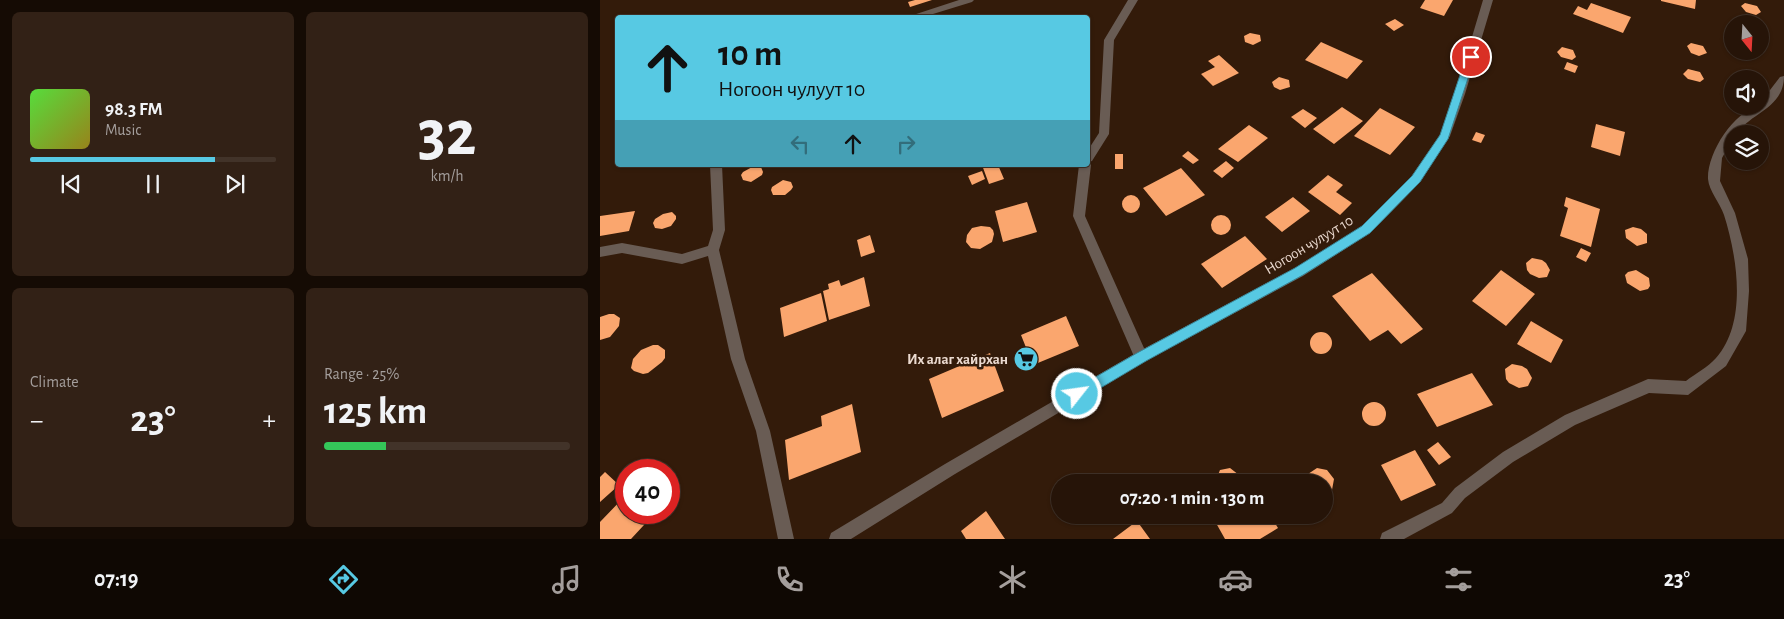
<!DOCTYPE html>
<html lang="en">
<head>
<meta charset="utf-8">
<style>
	:root { --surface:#261408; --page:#322116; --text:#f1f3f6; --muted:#a49e9c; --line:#423329; --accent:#57c9e3 }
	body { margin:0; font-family:"Alegreya Sans",sans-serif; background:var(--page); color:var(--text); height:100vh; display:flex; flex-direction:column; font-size:19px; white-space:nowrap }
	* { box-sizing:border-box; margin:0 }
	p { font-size:16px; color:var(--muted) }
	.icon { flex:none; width:28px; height:28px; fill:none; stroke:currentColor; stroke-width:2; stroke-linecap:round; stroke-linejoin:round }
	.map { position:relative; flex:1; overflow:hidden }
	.drawer { display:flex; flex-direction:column; gap:12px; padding:12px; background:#150b04; width:600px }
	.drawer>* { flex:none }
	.hud { position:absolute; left:15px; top:15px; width:475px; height:152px; border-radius:5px; box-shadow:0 1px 4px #0004,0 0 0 1px var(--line); background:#57c9e3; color:#111; overflow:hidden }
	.needle { width:32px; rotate:162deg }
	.controls { position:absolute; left:1124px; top:15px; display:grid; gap:10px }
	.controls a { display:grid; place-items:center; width:45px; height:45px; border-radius:50%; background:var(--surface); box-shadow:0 1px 4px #0004,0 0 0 1px var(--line); font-size:25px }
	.speed { position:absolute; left:15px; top:459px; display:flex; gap:10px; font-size:25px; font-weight:700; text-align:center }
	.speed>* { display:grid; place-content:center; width:65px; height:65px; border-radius:50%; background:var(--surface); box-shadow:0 1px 4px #0004,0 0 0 1px var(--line); line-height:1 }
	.speed .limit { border:8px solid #d22; background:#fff; color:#111 }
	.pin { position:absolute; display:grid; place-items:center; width:42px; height:42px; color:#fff; margin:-21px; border:2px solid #fff; border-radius:50%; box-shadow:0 1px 5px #0007 }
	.me { position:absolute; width:55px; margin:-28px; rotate:60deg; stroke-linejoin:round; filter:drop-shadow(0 0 4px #0008) }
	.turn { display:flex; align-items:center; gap:18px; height:105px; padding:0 20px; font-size:22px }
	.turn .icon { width:65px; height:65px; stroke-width:2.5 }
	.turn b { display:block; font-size:35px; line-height:42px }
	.lanes { display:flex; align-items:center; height:48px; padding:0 20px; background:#0003; justify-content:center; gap:25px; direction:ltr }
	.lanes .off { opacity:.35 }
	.big { font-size:38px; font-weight:600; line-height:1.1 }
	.drawer .card { flex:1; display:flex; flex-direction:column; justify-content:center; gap:8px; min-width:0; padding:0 18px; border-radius:8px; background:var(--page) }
	.drawer .dial { align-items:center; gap:0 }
	.dial b { font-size:65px; line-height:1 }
	.song { display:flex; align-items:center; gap:15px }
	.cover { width:60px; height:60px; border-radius:8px; background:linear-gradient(135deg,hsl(110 70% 55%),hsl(50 70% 35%)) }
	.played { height:5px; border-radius:2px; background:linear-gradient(90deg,var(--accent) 75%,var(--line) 75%) }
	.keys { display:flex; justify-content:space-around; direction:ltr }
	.heat { display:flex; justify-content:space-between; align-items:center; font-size:28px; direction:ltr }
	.charge { height:8px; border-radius:4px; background:linear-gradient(90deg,#34c759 25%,var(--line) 0) }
	.drawer .tiles { flex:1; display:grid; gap:12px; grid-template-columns:repeat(2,1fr) }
	.trip { position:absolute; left:451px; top:474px; width:282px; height:50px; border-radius:25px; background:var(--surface); box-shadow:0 1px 4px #0004,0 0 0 1px var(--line); font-weight:600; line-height:50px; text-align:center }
	.tabs { display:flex; height:80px; justify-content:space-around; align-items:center; background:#0f0803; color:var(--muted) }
	.tabs .icon { width:35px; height:35px }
	.tabs .current { color:var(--accent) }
	.tabs b { font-size:22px; color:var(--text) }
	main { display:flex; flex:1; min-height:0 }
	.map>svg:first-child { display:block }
</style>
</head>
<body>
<main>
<section class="drawer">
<div class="tiles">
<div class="card">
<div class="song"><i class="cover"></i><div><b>98.3 FM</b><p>Music</p></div></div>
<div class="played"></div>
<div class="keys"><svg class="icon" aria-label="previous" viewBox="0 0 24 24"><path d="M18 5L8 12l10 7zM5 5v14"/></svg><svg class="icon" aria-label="pause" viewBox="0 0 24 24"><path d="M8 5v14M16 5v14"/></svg><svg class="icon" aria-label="next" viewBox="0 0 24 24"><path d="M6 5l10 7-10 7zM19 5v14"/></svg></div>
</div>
<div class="card dial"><b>32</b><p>km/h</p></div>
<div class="card"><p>Climate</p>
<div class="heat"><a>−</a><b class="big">23°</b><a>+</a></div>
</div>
<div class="card"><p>Range · 25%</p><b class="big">125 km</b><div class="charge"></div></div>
</div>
</section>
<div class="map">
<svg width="1184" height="539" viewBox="0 0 1184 539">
	<rect width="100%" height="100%" fill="#331b0a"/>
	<path fill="#faa66e" d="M 315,0 L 332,0 L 310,7 L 308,2 Z
		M 825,0 L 853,0 L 844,16 L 820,8 Z
		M 1061,0 L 1096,0 L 1095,9 L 1061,1 Z
		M 991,3 L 1031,17 L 1023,33 L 973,14 L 978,6 L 987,10 Z
		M 1145,3 L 1157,6 L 1161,12 L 1156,15 L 1146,12 L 1141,6 Z
		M 795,19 L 804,25 L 794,31 L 785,24 Z
		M 650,33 L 660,35 L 661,41 L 653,45 L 645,42 L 644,36 Z
		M 721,42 L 763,61 L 747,79 L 705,60 Z
		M 1091,43 L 1103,46 L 1107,53 L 1099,56 L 1091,53 L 1087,46 Z
		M 962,47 L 973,50 L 976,57 L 972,60 L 961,57 L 957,52 Z
		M 619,55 L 639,73 L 613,86 L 601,74 L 615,67 L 608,61 Z
		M 967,62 L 978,66 L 975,73 L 964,69 Z
		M 1088,69 L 1100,72 L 1104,79 L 1100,82 L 1088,79 L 1083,74 Z
		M 679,77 L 689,80 L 690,87 L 680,90 L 674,87 L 672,82 Z
		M 742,107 L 763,121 L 734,144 L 713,129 Z
		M 780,108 L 815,127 L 790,155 L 754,136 Z
		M 703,109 L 717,118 L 705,128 L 691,117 Z
		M 996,124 L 1025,132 L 1020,156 L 991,147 Z
		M 649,125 L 668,138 L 638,162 L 618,149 Z
		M 876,132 L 885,135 L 881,143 L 872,140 Z
		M 588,151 L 599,160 L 593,164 L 582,156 Z
		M 515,154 L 523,154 L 523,169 L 515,169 Z
		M 626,161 L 634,168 L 622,178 L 613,171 Z
		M 382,165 L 398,165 L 404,179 L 389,184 Z
		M 154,166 L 161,167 L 163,172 L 162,175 L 151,182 L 143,180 L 141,175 L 143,172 Z
		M 581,168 L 605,195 L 566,216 L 543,188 Z
		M 382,171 L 385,179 L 372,185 L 368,176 Z
		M 728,175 L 743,185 L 736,192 L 752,203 L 740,215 L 708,192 Z
		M 183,180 L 191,182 L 193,187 L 191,190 L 185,195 L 173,195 L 171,190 L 172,187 Z
		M522 204a9 9 0 1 1 18 0a9 9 0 1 1-18 0Z
		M 693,197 L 710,211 L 682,232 L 665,217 Z
		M 966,197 L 1000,209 L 991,247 L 960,236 L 968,208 L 964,206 Z
		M 427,202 L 437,232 L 403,242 L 395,211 Z
		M 35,211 L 29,231 L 0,236 L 0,216 Z
		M 72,212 L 76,216 L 76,219 L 71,226 L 62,229 L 55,228 L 53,223 L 55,219 L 63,214 Z
		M611 225a10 10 0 1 1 20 0a10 10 0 1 1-20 0Z
		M 381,226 L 390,227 L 393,230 L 394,234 L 392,242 L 380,249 L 371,248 L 366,242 L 367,235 L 372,228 Z
		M 1033,227 L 1041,229 L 1047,234 L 1047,243 L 1037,246 L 1026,238 L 1025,230 Z
		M 270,235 L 275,252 L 261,257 L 257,240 Z
		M 645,236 L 667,259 L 622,288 L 601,264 Z
		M 981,248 L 991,253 L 986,262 L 976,257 Z
		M 932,258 L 942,260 L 946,263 L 950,270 L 947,277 L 939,278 L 930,274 L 927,270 L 926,263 Z
		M 901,270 L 935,294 L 906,326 L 872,301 Z
		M 1036,270 L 1049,278 L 1050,286 L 1048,289 L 1040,291 L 1027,283 L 1025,275 L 1028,272 Z
		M 772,273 L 823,329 L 801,344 L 788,330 L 770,341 L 732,296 Z
		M 264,277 L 270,306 L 229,320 L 223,291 L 229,289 L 228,284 L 239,280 L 241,286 Z
		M 221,293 L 227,321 L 184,337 L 180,308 Z
		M 9,314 L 14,314 L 20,318 L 19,326 L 10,337 L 0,340 L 0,317 Z
		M 466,316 L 479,346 L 433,365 L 421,335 Z
		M 931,321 L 963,340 L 951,363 L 917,344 Z
		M710 343a11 11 0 1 1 22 0a11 11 0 1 1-22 0Z
		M 53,345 L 58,345 L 65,350 L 65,358 L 62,362 L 48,373 L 43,374 L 34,371 L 31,368 L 33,359 L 41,350 Z
		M 390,353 L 404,391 L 342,418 L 329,379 Z
		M 912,364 L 922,366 L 927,369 L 932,378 L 928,386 L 919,388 L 909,383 L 906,379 L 905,369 Z
		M 872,373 L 893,405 L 837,427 L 817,394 Z
		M762 414a12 12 0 1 1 24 0a12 12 0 1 1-24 0Z
		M 252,404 L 261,452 L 189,480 L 185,440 L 222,426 L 221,416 Z
		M 838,442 L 851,457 L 839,465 L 827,450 Z
		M 815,450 L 836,485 L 801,501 L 781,465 Z
		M 630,468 L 639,475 L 641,482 L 615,482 L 620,470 Z
		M 717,468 L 727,470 L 734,479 L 732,490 L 725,495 L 725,482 L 707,482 L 708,474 Z
		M 5,472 L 19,485 L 0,502 L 0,477 Z
		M 26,495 L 26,512 L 56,512 L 31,539 L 0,539 L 0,522 Z
		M 386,511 L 405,539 L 366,539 L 361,531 Z
		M 493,515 L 516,515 L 507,521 L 497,519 Z
		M 564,515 L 588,515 L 579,521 L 568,519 Z
		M 628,515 L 670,515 L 678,528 L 660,539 L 625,539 L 616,523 Z
		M 537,521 L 550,539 L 513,539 Z"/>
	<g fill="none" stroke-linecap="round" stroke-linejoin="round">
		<path fill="#695c54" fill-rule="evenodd" d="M 359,0 L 374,0 L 372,2 L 320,18 L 304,18 Z
			M 528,0 L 538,0 L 514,40 L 509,134 L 492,161 L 489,162 L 491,165 L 485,216 L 548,357 L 546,361 L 541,363 L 536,361 L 473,216 L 479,165 L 488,165 L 488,150 L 499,133 L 504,40 Z
			M 1184,76 C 1184,109 1149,113 1137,134 L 1132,134 L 1132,140 L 1122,158 L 1120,181 L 1135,213 L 1148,259 L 1149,291 L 1146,331 L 1126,366 L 1088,395 L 1049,393 L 975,425 L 913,462 L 865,498 L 852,513 L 804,539 L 780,539 L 782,533 L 842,503 L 855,488 L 903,452 L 965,415 L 1048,379 L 1086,381 C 1095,374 1108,367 1116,358 C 1148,322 1137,256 1124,215 C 1120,203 1109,191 1108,179 C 1107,154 1133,111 1160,106 L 1160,103 L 1180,77 Z
			M 110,165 L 122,165 L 125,230 L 119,250 L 145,359 L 170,431 L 194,539 L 178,539 L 156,431 L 131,359 L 108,256 L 82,264 L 22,253 L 0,257 L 0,247 L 22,243 L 82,254 L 108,246 L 113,230 Z"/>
		<path fill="#695c54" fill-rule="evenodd" d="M 883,0 L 893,0 L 865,94 L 850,136 L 820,182 L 770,233 L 703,276 L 546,361 L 355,474 L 251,539 L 229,539 L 231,533 L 345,464 L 536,353 L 695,268 L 762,227 L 812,176 L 840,135 L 855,94 Z"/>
	</g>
	<path fill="#57c9e3" stroke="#398394" d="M 871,54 L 875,57 L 848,139 L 820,182 L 770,233 L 703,275 L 546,361 L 482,399 L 477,400 L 473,399 L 471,394 L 473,390 L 537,353 L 695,268 L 762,226 L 812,176 L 840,135 L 866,57 Z"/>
	<defs>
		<symbol id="supermarket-disc" viewBox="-11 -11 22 22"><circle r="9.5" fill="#57c9e3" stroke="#331b0a"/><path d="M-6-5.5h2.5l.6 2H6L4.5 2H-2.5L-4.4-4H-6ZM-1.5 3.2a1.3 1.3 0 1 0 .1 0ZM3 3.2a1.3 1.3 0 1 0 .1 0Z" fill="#111"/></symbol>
	</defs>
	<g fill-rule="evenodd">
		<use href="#supermarket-disc" x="412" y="345" width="28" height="28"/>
	</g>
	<g text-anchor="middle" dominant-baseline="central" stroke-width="5" stroke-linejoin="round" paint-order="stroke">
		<g font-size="15" fill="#ebdad0" stroke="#331b0a">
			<text transform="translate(709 245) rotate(-31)">Ногоон чулуут 10</text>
		</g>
		<g font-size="15" font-weight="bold" fill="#ebdad0" stroke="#331b0a" text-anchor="end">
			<text x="408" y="359">Их алаг хайрхан</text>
		</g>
	</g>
</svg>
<div class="controls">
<a><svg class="needle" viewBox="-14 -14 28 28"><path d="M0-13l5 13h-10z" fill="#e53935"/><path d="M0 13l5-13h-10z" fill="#a49e9c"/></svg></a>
<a><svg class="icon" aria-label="sound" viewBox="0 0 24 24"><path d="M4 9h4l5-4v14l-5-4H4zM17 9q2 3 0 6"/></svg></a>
<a><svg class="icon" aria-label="layers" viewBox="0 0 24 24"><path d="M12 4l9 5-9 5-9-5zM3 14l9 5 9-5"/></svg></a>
</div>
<div class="speed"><div class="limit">40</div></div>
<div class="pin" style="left:871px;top:57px;background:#d93025"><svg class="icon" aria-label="arrive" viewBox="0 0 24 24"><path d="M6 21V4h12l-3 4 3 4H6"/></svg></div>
<svg class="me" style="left:477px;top:394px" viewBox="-20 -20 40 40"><circle r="17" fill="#57c9e3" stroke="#fff" stroke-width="3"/><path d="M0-11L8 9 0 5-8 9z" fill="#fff"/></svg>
<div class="trip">07:20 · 1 min · 130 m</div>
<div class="hud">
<div class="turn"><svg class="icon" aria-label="ahead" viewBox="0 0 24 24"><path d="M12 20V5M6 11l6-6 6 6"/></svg><div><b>10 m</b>Ногоон чулуут 10</div></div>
<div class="lanes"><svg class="icon off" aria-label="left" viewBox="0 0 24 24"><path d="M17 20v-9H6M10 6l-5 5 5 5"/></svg><svg class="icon" aria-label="ahead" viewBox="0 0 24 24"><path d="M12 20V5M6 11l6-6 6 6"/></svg><svg class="icon off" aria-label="right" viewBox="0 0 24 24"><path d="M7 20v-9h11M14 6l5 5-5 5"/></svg></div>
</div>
</div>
</main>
<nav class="tabs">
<b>07:19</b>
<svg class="icon current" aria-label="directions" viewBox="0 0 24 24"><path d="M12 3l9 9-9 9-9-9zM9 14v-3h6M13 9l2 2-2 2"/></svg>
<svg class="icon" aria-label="music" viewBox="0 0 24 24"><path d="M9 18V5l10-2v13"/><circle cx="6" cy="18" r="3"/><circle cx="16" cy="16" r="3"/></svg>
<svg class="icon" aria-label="phone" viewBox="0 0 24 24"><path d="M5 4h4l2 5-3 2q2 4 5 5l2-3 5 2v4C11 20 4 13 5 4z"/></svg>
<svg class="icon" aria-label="climate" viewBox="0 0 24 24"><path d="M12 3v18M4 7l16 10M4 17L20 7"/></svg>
<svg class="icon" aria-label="car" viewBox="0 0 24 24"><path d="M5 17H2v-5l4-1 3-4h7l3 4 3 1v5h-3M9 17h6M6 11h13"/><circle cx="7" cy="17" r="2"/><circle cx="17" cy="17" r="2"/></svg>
<svg class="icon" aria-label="filters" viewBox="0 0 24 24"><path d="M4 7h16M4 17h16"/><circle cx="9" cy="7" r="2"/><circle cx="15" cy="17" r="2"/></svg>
<b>23°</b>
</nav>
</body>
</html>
